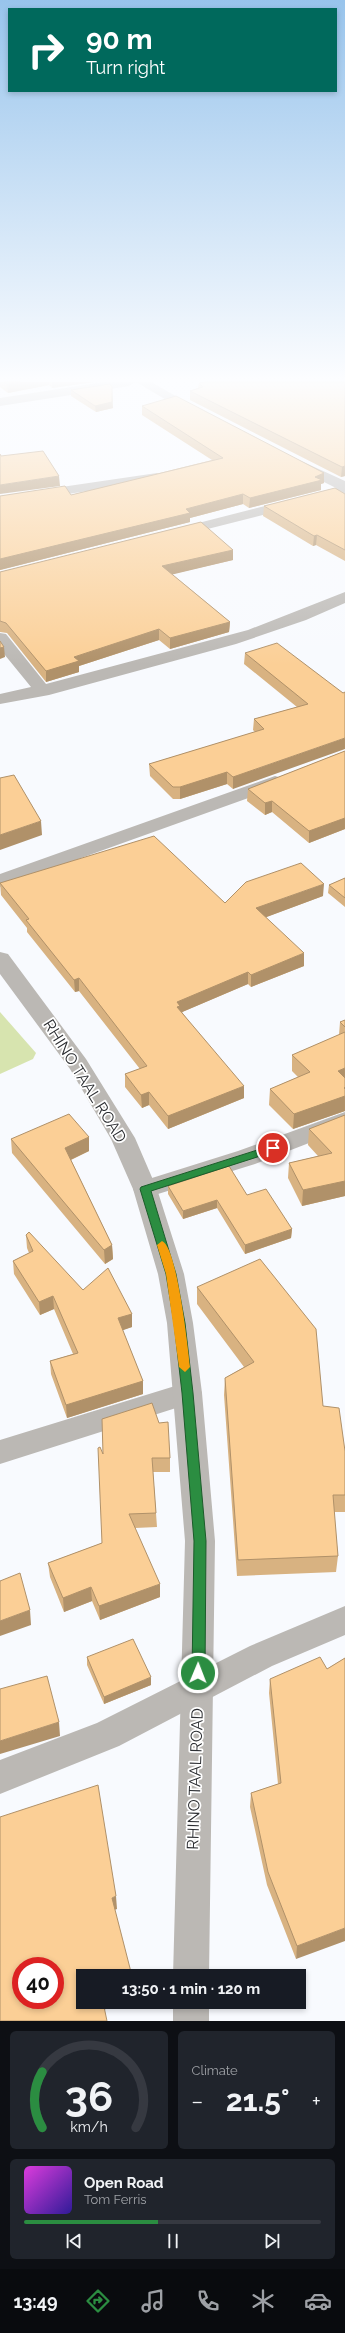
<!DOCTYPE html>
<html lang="en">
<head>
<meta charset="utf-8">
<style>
	:root { --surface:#171b24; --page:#20242c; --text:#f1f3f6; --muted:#9ea1a6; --line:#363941; --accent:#2b8d41 }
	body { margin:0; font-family:Raleway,sans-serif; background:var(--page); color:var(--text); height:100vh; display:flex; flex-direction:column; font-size:15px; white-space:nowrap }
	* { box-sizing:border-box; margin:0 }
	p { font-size:13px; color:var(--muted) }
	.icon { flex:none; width:22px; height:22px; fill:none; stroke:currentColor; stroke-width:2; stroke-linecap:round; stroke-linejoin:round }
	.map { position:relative; height:2021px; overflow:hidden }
	.side { display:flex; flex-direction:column; gap:10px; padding:10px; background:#0d0f14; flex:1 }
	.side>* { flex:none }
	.banner { position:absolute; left:8px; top:8px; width:329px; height:84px; border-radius:0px; box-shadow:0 2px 6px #0003; background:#00695c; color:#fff; overflow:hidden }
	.speed { position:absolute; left:12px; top:1957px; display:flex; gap:8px; font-size:20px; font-weight:700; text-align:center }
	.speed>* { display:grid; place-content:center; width:52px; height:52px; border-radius:50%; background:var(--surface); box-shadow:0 2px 6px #0003; line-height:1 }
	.speed .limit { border:6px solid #d22; background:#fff; color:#111 }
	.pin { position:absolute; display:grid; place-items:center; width:34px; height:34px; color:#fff; margin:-17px; border:2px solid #fff; border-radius:50%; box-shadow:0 1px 4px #0007 }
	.me { position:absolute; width:44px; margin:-22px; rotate:1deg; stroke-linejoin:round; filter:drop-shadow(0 0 3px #0008) }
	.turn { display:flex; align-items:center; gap:14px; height:84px; padding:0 12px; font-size:18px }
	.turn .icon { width:52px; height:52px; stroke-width:2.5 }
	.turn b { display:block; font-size:28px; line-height:34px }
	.big { font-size:30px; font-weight:700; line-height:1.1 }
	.side .widget { flex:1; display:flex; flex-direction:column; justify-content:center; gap:6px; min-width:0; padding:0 14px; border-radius:6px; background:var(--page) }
	.side .dial { align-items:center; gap:0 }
	.dial svg { height:104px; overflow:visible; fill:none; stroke:var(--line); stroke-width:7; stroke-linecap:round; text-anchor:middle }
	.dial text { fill:var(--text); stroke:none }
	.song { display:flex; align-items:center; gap:12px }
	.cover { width:48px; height:48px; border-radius:6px; background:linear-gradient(135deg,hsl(300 70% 55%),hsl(250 70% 35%)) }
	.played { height:4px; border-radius:2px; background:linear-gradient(90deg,var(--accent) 45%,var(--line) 45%) }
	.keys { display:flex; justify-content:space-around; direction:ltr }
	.heat { display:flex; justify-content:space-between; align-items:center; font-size:22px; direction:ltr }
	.side .tiles { flex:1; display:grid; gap:10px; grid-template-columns:1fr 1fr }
	.widget:last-child { grid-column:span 2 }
	.trip { position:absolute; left:76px; top:1969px; width:230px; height:40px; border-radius:0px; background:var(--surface); box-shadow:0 2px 6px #0003; font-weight:700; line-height:40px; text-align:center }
	.dock { display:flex; height:64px; justify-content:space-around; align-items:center; background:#090b0e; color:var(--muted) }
	.dock .icon { width:28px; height:28px }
	.dock .current { color:var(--accent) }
	.dock b { font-size:18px; color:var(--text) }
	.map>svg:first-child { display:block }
</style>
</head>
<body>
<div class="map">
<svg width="345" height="2021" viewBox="0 0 345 2021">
	<rect width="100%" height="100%" fill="#f8fafe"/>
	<path fill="#d7e4af" d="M 0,1012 L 36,1053 L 33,1059 L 0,1074 Z"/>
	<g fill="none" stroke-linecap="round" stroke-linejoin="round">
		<path fill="#bbb8b4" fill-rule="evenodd" d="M 104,382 L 135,382 L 129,386 L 0,406 L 0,398 Z
			M 136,382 L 151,382 L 202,411 L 200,414 L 190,414 Z
			M 297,459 L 345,481 L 345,494 L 176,537 L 169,533 L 171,530 L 336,488 L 292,466 L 290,463 Z
			M 157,473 L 164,477 L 162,480 L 0,504 L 0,496 Z
			M 345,592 L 345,603 L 306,620 L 236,644 L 49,695 L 0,704 L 0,694 L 31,687 L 0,649 L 0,633 L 6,634 L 46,684 L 248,630 Z
			M 275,776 L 282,778 L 284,782 L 282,786 L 0,887 L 0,874 Z
			M 345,1112 L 345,1129 L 255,1164 L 145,1198 L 136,1195 L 133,1189 L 136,1183 L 238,1151 Z
			M 188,1382 L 198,1385 L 202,1393 L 198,1401 L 0,1464 L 0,1440 Z
			M 345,1606 L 345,1635 L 272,1666 L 119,1746 L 0,1794 L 0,1760 L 97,1723 L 250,1646 Z"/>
		<path fill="#bbb8b4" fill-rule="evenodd" d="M 0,952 L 8,954 L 86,1059 L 135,1138 L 157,1189 L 184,1274 L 193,1323 L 202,1393 L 215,1541 L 209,1976 L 173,1976 L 185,1541 L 167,1323 L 158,1274 L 133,1189 L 111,1139 L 70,1069 L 0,974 Z
			M 173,2002 L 209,2002 L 209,2021 L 173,2021 Z"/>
	</g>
	<path fill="#d8b281" d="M 0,382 L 94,382 L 52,388 L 49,385 L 8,393 L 0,387 Z
		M 345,382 L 345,476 L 341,477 L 190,400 L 190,391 L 198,388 L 199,383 Z
		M 71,390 L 113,408 L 96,412 L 71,396 Z
		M 142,406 L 324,483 L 321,484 L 321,490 L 249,508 L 243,504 L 190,518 L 190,522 L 0,570 L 0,496 L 71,495 L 212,460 L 142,415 Z
		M 345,494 L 345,561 L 316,545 L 313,546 L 263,516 L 264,506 Z
		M 233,550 L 233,560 L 172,574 L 230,622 L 229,632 L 170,649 L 159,640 L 79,666 L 79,672 L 46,682 L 7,633 L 0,632 L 0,634 L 0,572 Z
		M 245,653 L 343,693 L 233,789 L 227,784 L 180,799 L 173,799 L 150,776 L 149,764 L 255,732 L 253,730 L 254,719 L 297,707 L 244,664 Z
		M 345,751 L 345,829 L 309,843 L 272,812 L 265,815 L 247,801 L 248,789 Z
		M 345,878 L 345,907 L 328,893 L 329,885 Z
		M 0,883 L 225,903 L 323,896 L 266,917 L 304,966 L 251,987 L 248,984 L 182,1012 L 244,1098 L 168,1129 L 149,1105 L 142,1108 L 125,1087 L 125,1074 L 140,1069 L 79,991 L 75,992 L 27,932 L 27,928 L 1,895 Z
		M 345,1020 L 345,1111 L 293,1129 L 269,1105 L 270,1089 L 298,1077 L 292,1071 L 292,1055 L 339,1035 L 340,1022 Z
		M 345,1115 L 345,1196 L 302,1206 L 288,1178 L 289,1163 L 318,1156 L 308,1145 L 309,1129 Z
		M 89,1137 L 89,1151 L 71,1160 L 112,1245 L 113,1259 L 105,1264 L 12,1153 L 11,1139 Z
		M 168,1186 L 247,1195 L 292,1229 L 291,1238 L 245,1254 L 217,1208 L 183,1219 L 168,1194 Z
		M 26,1235 L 83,1290 L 132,1314 L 132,1327 L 122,1330 L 143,1381 L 143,1394 L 67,1418 L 51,1374 L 50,1361 L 73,1354 L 54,1309 L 40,1315 L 14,1274 L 13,1261 L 29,1253 L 27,1248 Z
		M 197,1287 L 323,1406 L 345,1451 L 345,1512 L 334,1512 L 338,1556 L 336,1572 L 237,1576 L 224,1395 L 225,1378 L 244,1367 L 197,1304 Z
		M 103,1454 L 170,1458 L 170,1472 L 153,1472 L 156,1513 L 157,1527 L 135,1528 L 160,1597 L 100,1620 L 92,1601 L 64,1612 L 50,1577 L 48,1563 L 102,1543 Z
		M 87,1657 L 151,1685 L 104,1704 L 87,1665 Z
		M 345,1658 L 296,1959 L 267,1885 L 250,1807 L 251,1793 L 278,1784 L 269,1693 L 270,1679 L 327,1669 Z"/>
	<path fill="#b09169" d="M 20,382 L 49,382 L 49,385 L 8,393 L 7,384 Z
		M 52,382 L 94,382 L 52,388 Z
		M 112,387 L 113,408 L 96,412 L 95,406 Z
		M 345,466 L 345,476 L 341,477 L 342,467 Z
		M 324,473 L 324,483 L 321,484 L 321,490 L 249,508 L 250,498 Z
		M 59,476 L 60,486 L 0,494 L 0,485 Z
		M 243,494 L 243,504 L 190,518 L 190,522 L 0,570 L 0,559 L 186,509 Z
		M 317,535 L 316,545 L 313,546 L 314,536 Z
		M 233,550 L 233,560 L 162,577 L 162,566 Z
		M 230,622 L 229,632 L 170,649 L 170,638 Z
		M 159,629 L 159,640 L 79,666 L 79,672 L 46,682 L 46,671 L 74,657 Z
		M 4,647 L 5,657 L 0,659 L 0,648 Z
		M 345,738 L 345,749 L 233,789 L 233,777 Z
		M 227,772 L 227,784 L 180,799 L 180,787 Z
		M 272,801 L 272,812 L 265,815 L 265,803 Z
		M 345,818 L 345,829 L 309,843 L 309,831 Z
		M 41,821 L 42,835 L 0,850 L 0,835 Z
		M 324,884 L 323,896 L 256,921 L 256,908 Z
		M 304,953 L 304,966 L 251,987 L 251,975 Z
		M 248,972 L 248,984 L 180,1013 L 177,1020 L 177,1002 Z
		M 79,978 L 79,991 L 75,992 L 74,980 Z
		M 345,1068 L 345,1083 L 338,1071 Z
		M 244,1086 L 244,1098 L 168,1129 L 168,1116 Z
		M 345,1087 L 345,1111 L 293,1129 L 294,1114 Z
		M 149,1092 L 149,1105 L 142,1108 L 141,1095 Z
		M 89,1137 L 89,1151 L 66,1162 L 65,1148 Z
		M 345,1181 L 345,1196 L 302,1206 L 303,1190 Z
		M 217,1200 L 217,1208 L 183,1219 L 183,1211 Z
		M 292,1229 L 291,1238 L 245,1254 L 245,1245 Z
		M 112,1245 L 113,1259 L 105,1264 L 104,1250 Z
		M 53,1296 L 54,1309 L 40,1315 L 39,1302 Z
		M 132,1314 L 132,1327 L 118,1332 L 118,1318 Z
		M 143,1381 L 143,1394 L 67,1418 L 66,1405 Z
		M 160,1584 L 160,1597 L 100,1620 L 99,1606 Z
		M 91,1587 L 92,1601 L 64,1612 L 63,1598 Z
		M 30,1610 L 31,1625 L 0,1636 L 0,1621 Z
		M 151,1677 L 151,1685 L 104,1704 L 104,1697 Z
		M 59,1722 L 60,1736 L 0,1754 L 0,1741 Z
		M 116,1896 L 117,1909 L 112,1911 L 112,1898 Z
		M 345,1928 L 345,1941 L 296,1959 L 297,1946 Z
		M 102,2002 L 128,2002 L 103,2010 Z"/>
	<path fill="#fbcf96" stroke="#b09169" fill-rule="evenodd" d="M 4,382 L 20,382 L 7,384 Z
		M 205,382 L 345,382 L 345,466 L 342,467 L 190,391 L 203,387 L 199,383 Z
		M 110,384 L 112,387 L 112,402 L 95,406 L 71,390 Z
		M 176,396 L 324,473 L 315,477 L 322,480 L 250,498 L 243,494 L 186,509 L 190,513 L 0,559 L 0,496 L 65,486 L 71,495 L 223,458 L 142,406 Z
		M 43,451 L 59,476 L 0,485 L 0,454 L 1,456 Z
		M 335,488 L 345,494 L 345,550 L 317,535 L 314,536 L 264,506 Z
		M 201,522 L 233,550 L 162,566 L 230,622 L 170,638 L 159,629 L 74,657 L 79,661 L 46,671 L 6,623 L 0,621 L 0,572 Z
		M 0,641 L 4,647 L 0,648 Z
		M 277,643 L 343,693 L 345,692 L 345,738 L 233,777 L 227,772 L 180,787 L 173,787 L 149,764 L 264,729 L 254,719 L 308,704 L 245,653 Z
		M 345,751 L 345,818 L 309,831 L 272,801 L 265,803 L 248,789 Z
		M 14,775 L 41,821 L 0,835 L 0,778 Z
		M 154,836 L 225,903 L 246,882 L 301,863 L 324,884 L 256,908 L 304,953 L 251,975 L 248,972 L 177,1002 L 180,1006 L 177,1007 L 244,1086 L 168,1116 L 149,1092 L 141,1095 L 125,1074 L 147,1066 L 79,978 L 74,980 L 26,920 L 29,919 L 0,883 Z
		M 345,878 L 345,898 L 329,885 Z
		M 345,1020 L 345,1027 L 340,1022 Z
		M 345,1032 L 345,1068 L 338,1071 L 345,1078 L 345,1087 L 344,1088 L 345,1089 L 345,1096 L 294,1114 L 270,1089 L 310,1072 L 292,1055 Z
		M 69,1114 L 89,1137 L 65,1148 L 112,1245 L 104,1250 L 11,1139 Z
		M 345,1115 L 345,1181 L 303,1190 L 289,1163 L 332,1153 L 309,1129 Z
		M 229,1166 L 247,1195 L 266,1189 L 292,1229 L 245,1245 L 217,1200 L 183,1211 L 168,1186 Z
		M 29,1232 L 83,1290 L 108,1268 L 132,1314 L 118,1318 L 143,1381 L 66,1405 L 50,1361 L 78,1353 L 53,1296 L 39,1302 L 13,1261 L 33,1251 L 26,1235 Z
		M 260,1259 L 316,1329 L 323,1406 L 339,1408 L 345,1451 L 345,1495 L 333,1495 L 338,1556 L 238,1560 L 225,1378 L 254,1362 L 197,1287 Z
		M 152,1403 L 159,1423 L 168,1422 L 170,1458 L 152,1458 L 156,1513 L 129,1514 L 160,1584 L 99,1606 L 91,1587 L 63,1598 L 48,1563 L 102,1543 L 98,1448 L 100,1447 L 103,1454 L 102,1419 Z
		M 20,1573 L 30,1610 L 0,1621 L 0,1581 Z
		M 133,1639 L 151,1677 L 104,1697 L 87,1657 Z
		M 320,1657 L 327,1669 L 345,1658 L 345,1928 L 297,1946 L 268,1872 L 251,1793 L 281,1783 L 270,1679 Z
		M 47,1676 L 59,1722 L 0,1741 L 0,1689 Z
		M 98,1785 L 116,1896 L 112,1898 L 132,1976 L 83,1976 L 83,2002 L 103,2002 L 107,2021 L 0,2021 L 0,1817 ZM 21,1966 L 55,1966 L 55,2000 L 21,2000 Z"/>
	<linearGradient id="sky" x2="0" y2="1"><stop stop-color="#98c4ec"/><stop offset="0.57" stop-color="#fcfdff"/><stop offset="1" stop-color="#fcfdff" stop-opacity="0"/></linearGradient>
	<rect width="345" height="665" fill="url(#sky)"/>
	<path fill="#2b8d41" stroke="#1c5c2a" d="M 273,1145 L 276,1146 L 276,1151 L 151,1191 L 176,1274 L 185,1323 L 193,1393 L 206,1541 L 205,1673 L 203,1677 L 198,1679 L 193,1677 L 192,1673 L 194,1541 L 182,1393 L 174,1323 L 166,1274 L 140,1189 L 141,1187 Z"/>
	<path fill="#f59e0b" d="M 162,1241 C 177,1246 188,1348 190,1367 L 185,1372 L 179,1367 L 166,1274 L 157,1245 Z"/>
	<g text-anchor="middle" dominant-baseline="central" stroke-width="3.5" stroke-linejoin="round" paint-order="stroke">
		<g font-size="16" fill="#2b2d31" stroke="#fff">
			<text transform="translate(85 1081) rotate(58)">RHINO TAAL ROAD</text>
			<text transform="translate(195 1779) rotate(-88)">RHINO TAAL ROAD</text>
		</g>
	</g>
</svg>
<div class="speed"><div class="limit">40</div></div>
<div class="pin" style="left:273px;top:1148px;background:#d93025"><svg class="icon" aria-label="arrive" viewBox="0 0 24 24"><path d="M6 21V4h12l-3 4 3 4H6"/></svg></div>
<svg class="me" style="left:198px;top:1673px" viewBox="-20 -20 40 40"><circle r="17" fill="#2b8d41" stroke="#fff" stroke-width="3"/><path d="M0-11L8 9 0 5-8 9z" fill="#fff"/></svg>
<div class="trip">13:50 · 1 min · 120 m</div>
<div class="banner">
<div class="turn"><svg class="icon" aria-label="right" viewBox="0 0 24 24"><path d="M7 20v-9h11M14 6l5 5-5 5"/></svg><div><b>90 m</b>Turn right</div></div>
</div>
</div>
<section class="side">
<div class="tiles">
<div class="widget dial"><svg viewBox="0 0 100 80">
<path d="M14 69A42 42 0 1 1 86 69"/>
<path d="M14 69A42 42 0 0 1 14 26" stroke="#2b8d41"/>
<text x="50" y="56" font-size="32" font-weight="700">36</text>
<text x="50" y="72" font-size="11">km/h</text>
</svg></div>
<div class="widget"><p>Climate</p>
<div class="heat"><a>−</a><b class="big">21.5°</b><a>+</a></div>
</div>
<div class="widget">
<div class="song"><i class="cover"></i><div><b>Open Road</b><p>Tom Ferris</p></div></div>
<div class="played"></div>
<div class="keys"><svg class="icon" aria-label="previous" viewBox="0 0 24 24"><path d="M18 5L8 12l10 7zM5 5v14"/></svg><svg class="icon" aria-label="pause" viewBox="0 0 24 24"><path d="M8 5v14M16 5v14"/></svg><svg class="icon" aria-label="next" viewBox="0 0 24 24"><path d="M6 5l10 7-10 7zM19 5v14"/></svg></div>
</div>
</div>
</section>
<nav class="dock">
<b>13:49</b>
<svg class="icon current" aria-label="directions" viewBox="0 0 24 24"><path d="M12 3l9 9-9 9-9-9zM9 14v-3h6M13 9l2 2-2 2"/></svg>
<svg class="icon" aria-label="music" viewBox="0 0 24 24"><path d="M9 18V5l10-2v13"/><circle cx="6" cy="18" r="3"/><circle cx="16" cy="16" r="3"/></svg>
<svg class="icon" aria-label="phone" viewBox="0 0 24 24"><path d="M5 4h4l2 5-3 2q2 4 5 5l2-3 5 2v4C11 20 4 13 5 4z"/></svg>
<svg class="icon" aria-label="climate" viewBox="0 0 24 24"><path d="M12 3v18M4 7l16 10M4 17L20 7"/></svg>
<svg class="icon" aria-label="car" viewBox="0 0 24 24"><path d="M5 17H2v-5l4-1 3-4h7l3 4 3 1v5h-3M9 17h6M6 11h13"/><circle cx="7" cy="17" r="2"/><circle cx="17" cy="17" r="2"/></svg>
</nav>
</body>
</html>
